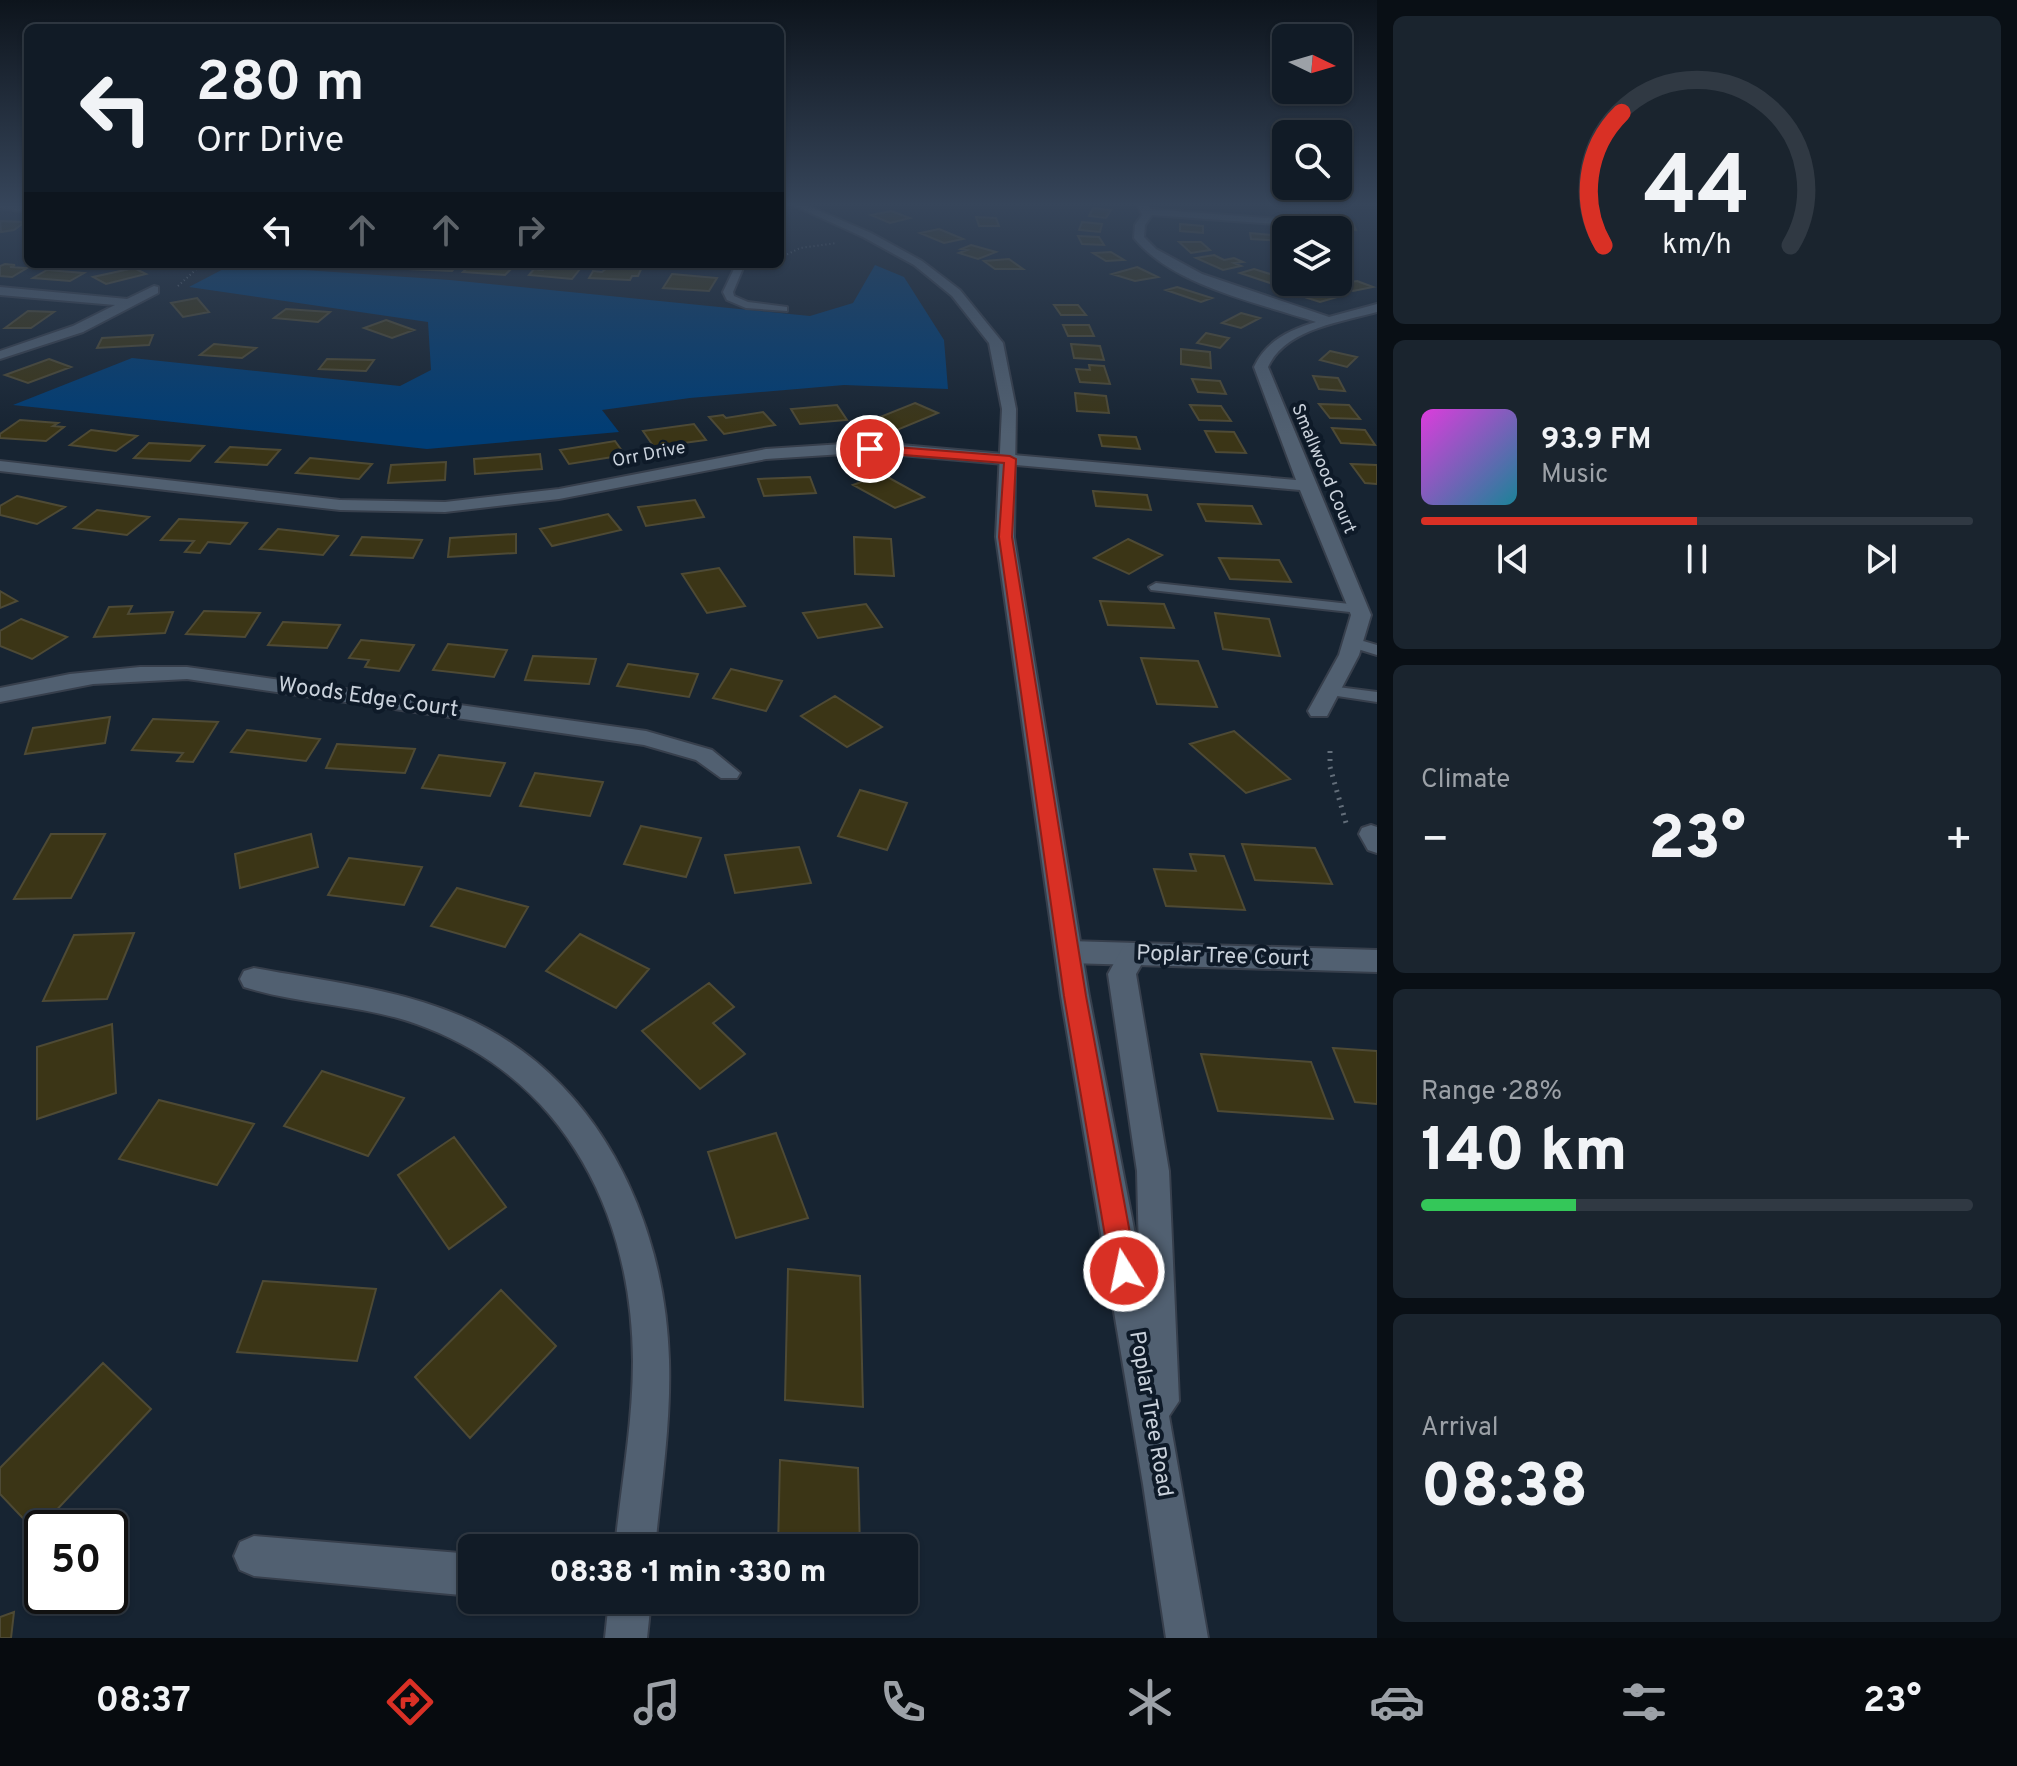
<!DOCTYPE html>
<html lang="en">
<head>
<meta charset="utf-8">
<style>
	:root { --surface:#111b26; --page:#1a242e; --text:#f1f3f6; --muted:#9ca1a7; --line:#303943; --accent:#d93025 }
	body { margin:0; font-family:Overpass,sans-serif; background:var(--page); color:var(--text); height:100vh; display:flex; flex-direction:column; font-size:30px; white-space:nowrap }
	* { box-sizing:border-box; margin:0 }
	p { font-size:26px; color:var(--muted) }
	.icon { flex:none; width:44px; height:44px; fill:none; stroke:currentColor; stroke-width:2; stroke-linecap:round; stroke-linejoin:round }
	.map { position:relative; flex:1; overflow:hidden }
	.panel { display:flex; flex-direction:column; gap:16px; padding:16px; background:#090f15; width:640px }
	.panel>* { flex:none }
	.banner { position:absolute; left:24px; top:24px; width:760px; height:244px; border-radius:12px; box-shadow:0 2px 6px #0004,0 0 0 2px var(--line); background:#111b26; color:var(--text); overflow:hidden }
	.needle { width:52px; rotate:95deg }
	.tools { position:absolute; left:1272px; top:24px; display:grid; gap:16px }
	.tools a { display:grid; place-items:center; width:80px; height:80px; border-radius:12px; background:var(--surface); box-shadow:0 2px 6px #0004,0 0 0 2px var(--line); font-size:40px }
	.speed { position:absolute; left:24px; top:1510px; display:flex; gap:16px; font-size:40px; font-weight:700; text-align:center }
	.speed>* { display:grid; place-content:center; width:104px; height:104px; border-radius:50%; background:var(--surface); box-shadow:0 2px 6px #0004,0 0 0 2px var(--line); line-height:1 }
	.speed .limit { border:4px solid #111; border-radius:12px; background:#fff; color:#111 }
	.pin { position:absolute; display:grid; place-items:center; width:68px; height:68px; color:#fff; margin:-34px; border:4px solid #fff; border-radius:50%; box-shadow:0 2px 8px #0007 }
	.me { position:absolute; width:88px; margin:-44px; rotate:350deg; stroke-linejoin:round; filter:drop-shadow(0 0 6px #0008) }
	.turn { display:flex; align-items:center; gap:28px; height:168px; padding:0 40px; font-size:36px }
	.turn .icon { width:104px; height:104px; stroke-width:2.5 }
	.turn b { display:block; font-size:56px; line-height:68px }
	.lanes { display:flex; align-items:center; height:76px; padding:0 40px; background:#0003; justify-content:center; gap:40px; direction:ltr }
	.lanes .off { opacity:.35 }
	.big { font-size:60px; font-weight:800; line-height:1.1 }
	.panel .tile { flex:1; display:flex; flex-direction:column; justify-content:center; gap:12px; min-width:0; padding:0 28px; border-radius:12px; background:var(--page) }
	.panel .dial { align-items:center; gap:0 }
	.dial svg { height:208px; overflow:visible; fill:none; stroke:var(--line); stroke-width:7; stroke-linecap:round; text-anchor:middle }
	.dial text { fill:var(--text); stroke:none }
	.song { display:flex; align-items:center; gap:24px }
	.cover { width:96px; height:96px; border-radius:12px; background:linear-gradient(135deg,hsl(300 70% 55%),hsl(190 70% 35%)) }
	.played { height:8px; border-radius:4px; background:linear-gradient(90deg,var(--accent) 50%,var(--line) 50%) }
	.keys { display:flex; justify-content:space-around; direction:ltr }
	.heat { display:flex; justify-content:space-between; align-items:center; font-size:44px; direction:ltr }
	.charge { height:12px; border-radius:6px; background:linear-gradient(90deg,#34c759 28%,var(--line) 0) }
	.trip { position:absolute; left:458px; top:1534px; width:460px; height:80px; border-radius:12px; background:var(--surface); box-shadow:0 2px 6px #0004,0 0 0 2px var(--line); font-weight:800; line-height:80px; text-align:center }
	.menu { display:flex; height:128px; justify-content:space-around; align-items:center; background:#070b0f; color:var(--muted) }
	.menu .icon { width:56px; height:56px }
	.menu .on { color:var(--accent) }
	.menu b { font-size:36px; color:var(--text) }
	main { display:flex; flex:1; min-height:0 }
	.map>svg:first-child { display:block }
</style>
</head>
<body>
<main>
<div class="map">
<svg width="1377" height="1638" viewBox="0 0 1377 1638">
	<rect width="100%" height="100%" fill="#172432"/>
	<path fill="#003d75" d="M 231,265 L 450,280 L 810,316 L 853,303 L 875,265 L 904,277 L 944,340 L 948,389 L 844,385 L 690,398 L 602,410 L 619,432 L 427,449 L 13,405 L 132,358 L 400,386 L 431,370 L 428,322 L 189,287 Z"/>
	<path fill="#3b3516" stroke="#4e4a35" stroke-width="2" d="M 1093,208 L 1111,210 L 1106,218 L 1089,216 Z
		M 891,211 L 910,218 L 890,223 L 871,215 Z
		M 976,217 L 996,218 L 999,226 L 979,226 Z
		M 1320,220 L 1353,223 L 1356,230 L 1323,227 Z
		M 0,221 L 25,222 L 14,230 L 1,232 Z
		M 1082,222 L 1102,224 L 1100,232 L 1079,230 Z
		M 1180,224 L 1203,226 L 1203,233 L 1180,231 Z
		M 939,229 L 963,239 L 944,243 L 920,233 Z
		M 1250,233 L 1283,236 L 1285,241 L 1251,239 Z
		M 1078,236 L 1099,237 L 1104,245 L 1082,244 Z
		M 1179,242 L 1201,242 L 1210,250 L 1191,253 Z
		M 971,245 L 996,252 L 978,259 L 959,253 L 967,250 L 961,249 Z
		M 1111,252 L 1124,260 L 1106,261 L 1093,253 Z
		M 1214,255 L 1224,260 L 1234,258 L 1243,262 L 1234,263 L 1241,266 L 1223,270 L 1196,258 Z
		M 1009,259 L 1023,269 L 995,269 L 984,261 Z
		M 5,264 L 15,265 L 10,267 L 27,268 L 12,277 L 0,276 L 0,266 Z
		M 415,264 L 458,264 L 452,271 L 410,269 Z
		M 472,264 L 516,264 L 505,275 L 463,272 Z
		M 549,264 L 584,264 L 572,279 L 529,275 L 534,269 L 543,270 Z
		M 612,264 L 613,264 L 643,265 L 638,276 L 632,276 L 630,280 L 589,278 L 593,271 L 602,272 Z
		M 1137,267 L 1158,277 L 1135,281 L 1112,274 Z
		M 134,268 L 146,274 L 106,284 L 93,277 Z
		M 1254,269 L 1286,279 L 1286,280 L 1273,284 L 1240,273 Z
		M 47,270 L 84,273 L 70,281 L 33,278 Z
		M 672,274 L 717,278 L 709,291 L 663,288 Z
		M 1357,281 L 1373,287 L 1353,291 L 1337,284 Z
		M 1177,287 L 1212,298 L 1201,302 L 1166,290 Z
		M 1322,289 L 1341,296 L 1320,302 L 1301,296 Z
		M 197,298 L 209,312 L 183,317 L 171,303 Z
		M 1054,305 L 1078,305 L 1086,315 L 1061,315 Z
		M 286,309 L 330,312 L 318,322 L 274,318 Z
		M 28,311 L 54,312 L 31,328 L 5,328 Z
		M 1241,313 L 1260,318 L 1241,328 L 1222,323 Z
		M 386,320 L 414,330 L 392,338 L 364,328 Z
		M 1063,325 L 1089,325 L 1094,336 L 1068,336 Z
		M 1206,333 L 1229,338 L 1220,348 L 1197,343 Z
		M 153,335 L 149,345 L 97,348 L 102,338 Z
		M 214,344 L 256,348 L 242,358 L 200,355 Z
		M 1071,344 L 1100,346 L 1104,360 L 1074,358 Z
		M 1181,349 L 1210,352 L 1211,368 L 1181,364 Z
		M 1330,351 L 1357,357 L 1347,367 L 1320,360 Z
		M 49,359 L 71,367 L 28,383 L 5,375 Z
		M 327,359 L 374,360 L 366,371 L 319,369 Z
		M 1089,365 L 1104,366 L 1110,384 L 1080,382 L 1076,369 L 1090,370 Z
		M 1313,376 L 1338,378 L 1345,391 L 1319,389 Z
		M 1192,379 L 1220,381 L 1226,394 L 1198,392 Z
		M 1075,393 L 1106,396 L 1109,413 L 1077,411 Z
		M 915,403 L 938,413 L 897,430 L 875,419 Z
		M 1319,404 L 1349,405 L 1360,419 L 1330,418 Z
		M 837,405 L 847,420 L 800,424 L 791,409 Z
		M 1190,405 L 1221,406 L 1231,421 L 1199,420 Z
		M 763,412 L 775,425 L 724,434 L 709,417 L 723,415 L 726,418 Z
		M 20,420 L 58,423 L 53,426 L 64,427 L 46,441 L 0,438 L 0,434 Z
		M 694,424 L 706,440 L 654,447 L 643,431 Z
		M 1332,428 L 1365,430 L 1375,445 L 1341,443 Z
		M 91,430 L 137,436 L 116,451 L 70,445 Z
		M 1205,431 L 1234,432 L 1246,453 L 1216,452 Z
		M 1099,435 L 1136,437 L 1140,449 L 1102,446 Z
		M 615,441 L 625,455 L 569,464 L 560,450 Z
		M 149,443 L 204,446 L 190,461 L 134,458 Z
		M 230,447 L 280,450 L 267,465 L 216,462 Z
		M 540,454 L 542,469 L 475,474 L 474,459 Z
		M 310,458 L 372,464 L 359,479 L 296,473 Z
		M 446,462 L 445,480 L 388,483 L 391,465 Z
		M 1351,464 L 1377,465 L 1377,484 L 1365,483 Z
		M 882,474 L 924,497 L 895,508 L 853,485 Z
		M 810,477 L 816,493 L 764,496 L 758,479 Z
		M 1093,491 L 1147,495 L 1151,510 L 1096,506 Z
		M 17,496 L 65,507 L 37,524 L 0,515 L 0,506 Z
		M 695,500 L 704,517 L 646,526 L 638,507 Z
		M 1198,504 L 1252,506 L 1261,524 L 1206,521 Z
		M 97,510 L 149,517 L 127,535 L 74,528 Z
		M 608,514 L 621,530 L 552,546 L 540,529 Z
		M 179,519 L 247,523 L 230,544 L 208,542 L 200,553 L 185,552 L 194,541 L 161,540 Z
		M 278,529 L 338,536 L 323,555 L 260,549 Z
		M 516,534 L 516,553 L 448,557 L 450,538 Z
		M 362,537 L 422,540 L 413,558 L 351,555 Z
		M 854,537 L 891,539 L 894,576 L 855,574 Z
		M 1128,539 L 1162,555 L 1129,574 L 1094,558 Z
		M 1219,558 L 1279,560 L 1291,582 L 1230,579 Z
		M 719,568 L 745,606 L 707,613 L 682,574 Z
		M 0,591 L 17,601 L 0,608 Z
		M 1100,601 L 1164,604 L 1174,628 L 1108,625 Z
		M 866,604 L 882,627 L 818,638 L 803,613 Z
		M 132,606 L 128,614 L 173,612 L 165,633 L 94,637 L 109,607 Z
		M 204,611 L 260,613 L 245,637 L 186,634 Z
		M 1215,613 L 1269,619 L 1280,656 L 1223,649 Z
		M 21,619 L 67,637 L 32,659 L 0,646 L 0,631 Z
		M 283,622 L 340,625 L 327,648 L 268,645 Z
		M 361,640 L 414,645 L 399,671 L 365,667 L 369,660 L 349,658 Z
		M 448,644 L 507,650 L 494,677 L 433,670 Z
		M 533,656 L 596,659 L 589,684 L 525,680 Z
		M 1141,658 L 1198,661 L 1217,707 L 1157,704 Z
		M 628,664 L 698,674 L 689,697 L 617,686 Z
		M 731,669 L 782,681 L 766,711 L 713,698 Z
		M 835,696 L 882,727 L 847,747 L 801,716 Z
		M 110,717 L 105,743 L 25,754 L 33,728 Z
		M 153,719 L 218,722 L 193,762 L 177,761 L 183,753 L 132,750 Z
		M 247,730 L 320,739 L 306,761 L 231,752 Z
		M 1234,731 L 1290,779 L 1246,793 L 1190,744 Z
		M 337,744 L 415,749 L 405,773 L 326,768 Z
		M 439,755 L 505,763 L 490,796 L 422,788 Z
		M 535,773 L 603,782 L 590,816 L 520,806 Z
		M 860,790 L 907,803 L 887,850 L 838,836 Z
		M 641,826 L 701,838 L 686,877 L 624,864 Z
		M 51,834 L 105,834 L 71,898 L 14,899 Z
		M 311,834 L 318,867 L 240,888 L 235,854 Z
		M 1242,844 L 1315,848 L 1332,884 L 1255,880 Z
		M 799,847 L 811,883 L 735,893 L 725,855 Z
		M 1190,854 L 1224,856 L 1245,910 L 1166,906 L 1154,869 L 1196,871 Z
		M 349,858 L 422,867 L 404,905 L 328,895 Z
		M 457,888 L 528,907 L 505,947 L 431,926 Z
		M 134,933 L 107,999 L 43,1001 L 74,935 Z
		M 580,934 L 649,969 L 616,1008 L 546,971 Z
		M 709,983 L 734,1007 L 713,1023 L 745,1054 L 700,1089 L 642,1031 Z
		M 112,1024 L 116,1093 L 37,1119 L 37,1047 Z
		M 1333,1048 L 1377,1051 L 1377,1104 L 1355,1102 Z
		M 1201,1054 L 1311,1062 L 1333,1119 L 1218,1111 Z
		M 322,1071 L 404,1098 L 368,1156 L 284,1126 Z
		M 159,1100 L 254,1124 L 217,1185 L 119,1159 Z
		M 776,1133 L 808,1218 L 736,1238 L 708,1152 Z
		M 454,1137 L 506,1207 L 449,1249 L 398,1175 Z
		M 788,1269 L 860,1276 L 863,1407 L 785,1400 Z
		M 263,1281 L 376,1289 L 357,1361 L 237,1352 Z
		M 501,1290 L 556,1346 L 470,1438 L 415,1377 Z
		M 103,1363 L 151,1409 L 36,1532 L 0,1494 L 0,1468 Z
		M 780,1460 L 858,1468 L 860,1548 L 778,1548 Z
		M 861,1600 L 861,1610 L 776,1601 L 777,1600 Z
		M 14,1612 L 11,1638 L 0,1638 L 0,1617 Z"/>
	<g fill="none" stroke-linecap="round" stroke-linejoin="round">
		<defs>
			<path id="service" d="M 726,264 L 737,264 L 743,268 L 733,292 L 734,296 L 748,302 L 787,307 L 787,311 L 746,308 L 727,300 L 723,292 L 734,269 Z
				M 1156,583 L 1359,605 L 1366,609 L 1359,613 L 1151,590 L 1149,587 Z
				M 1353,638 L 1377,645 L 1377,655 L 1348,646 L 1348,640 Z
				M 1330,686 L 1377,692 L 1377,702 L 1324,694 L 1322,691 L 1324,688 Z"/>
			<path id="minor" d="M 0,205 L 28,206 L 28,212 L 0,208 Z
				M 1138,205 L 1148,205 L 1150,209 L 1278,219 L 1279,221 L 1274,224 L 1152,215 L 1145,225 L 1144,237 L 1156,249 L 1202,274 L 1329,317 L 1377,304 L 1377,312 C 1341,322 1285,329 1268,367 L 1371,615 L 1359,655 L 1327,716 L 1311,716 L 1308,711 L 1339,655 L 1351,615 L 1300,490 L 901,455 L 843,454 L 766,459 L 559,499 L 445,512 L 340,510 L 0,471 L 0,461 L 340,500 L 445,502 L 559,489 L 766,449 L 843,444 L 901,445 L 1296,480 L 1254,367 C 1266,341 1289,330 1316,322 C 1259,303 1173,286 1134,238 L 1135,225 L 1142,215 Z
				M 154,286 L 158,287 L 158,293 L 83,332 L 0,359 L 0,351 L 73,326 L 115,305 L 0,295 L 0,287 L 127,299 Z
				M 140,667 L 187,667 L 646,731 L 712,750 L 740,773 L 737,778 L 721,778 L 696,760 L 644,745 L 187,679 L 93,684 L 0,702 L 0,688 L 70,674 Z
				M 1371,825 L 1377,827 L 1377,853 L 1368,850 L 1359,834 L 1362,828 Z
				M 1069,941 L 1377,950 L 1377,972 L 1069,963 L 1059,959 L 1055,952 L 1059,945 Z
				M 254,968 C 324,981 395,988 461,1016 C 597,1074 665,1219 669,1360 C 671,1423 661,1486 655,1548 L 615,1548 C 621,1486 633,1424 633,1361 C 632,1216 567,1083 427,1028 C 369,1004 304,1006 244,987 L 240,979 L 244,971 Z
				M 254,1536 L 472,1554 L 472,1596 L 254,1576 L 240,1570 L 234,1556 L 240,1542 Z
				M 609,1600 L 651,1600 L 647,1638 L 605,1638 Z"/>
			<path id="secondary" d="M 793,205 L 806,205 L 871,233 L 922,261 L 960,290 L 1003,343 L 1016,409 L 1014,537 L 1089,996 L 1139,1255 L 1137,1171 L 1108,974 L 1123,947 L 1133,944 L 1143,947 L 1147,955 L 1136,974 L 1169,1171 L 1179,1401 L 1169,1416 L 1208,1638 L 1166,1638 L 1143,1484 L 1061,996 L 996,537 L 1002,409 L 989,343 L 952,296 L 914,265 L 863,237 Z"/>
		</defs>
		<use href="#service" stroke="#373f4c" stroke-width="4"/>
		<use href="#minor" stroke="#373f4c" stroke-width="4"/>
		<use href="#secondary" stroke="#373f4c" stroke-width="4"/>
		<path stroke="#636e7a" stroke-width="2" stroke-dasharray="1 3" stroke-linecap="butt" d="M 780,258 L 800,248 L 837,243
			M 178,286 L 202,264"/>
		<path stroke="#636e7a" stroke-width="5" stroke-dasharray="2 6" stroke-linecap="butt" d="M 1330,751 L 1330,767 L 1346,823"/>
		<use href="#service" fill="#516071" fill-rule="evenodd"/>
		<use href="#minor" fill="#516071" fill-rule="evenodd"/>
		<use href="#secondary" fill="#516071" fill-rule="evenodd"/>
	</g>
	<linearGradient id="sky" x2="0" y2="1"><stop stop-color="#0d141c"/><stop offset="0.47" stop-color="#36455a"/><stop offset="1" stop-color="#36455a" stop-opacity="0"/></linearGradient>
	<rect width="1377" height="434" fill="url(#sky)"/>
	<path fill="#d93025" stroke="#8d1f18" stroke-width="2" d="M 870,445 L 1010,456 L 1016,459 L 1012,537 L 1086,996 L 1137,1271 L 1134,1280 L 1124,1283 L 1115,1280 L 1111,1271 L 1064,996 L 999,537 L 1004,463 L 866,452 L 866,446 Z"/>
	<g text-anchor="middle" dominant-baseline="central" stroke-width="8" stroke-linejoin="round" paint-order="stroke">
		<g font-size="18" fill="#cad2dc" stroke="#0e1a28">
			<text transform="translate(649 455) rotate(-11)">Orr Drive</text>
			<text transform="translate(1323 469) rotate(67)">Smallwood Court</text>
		</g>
		<g font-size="22" fill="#cad2dc" stroke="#0e1a28">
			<text transform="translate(368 698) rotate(8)">Woods Edge Court</text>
			<text transform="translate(1223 957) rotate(2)">Poplar Tree Court</text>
			<text transform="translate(1150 1414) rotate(80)">Poplar Tree Road</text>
		</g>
	</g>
</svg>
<div class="tools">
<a><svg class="needle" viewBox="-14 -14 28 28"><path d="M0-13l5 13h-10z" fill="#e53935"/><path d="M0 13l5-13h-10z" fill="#9ca1a7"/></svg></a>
<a><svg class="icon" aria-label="search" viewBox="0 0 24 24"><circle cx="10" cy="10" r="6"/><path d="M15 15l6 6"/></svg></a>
<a><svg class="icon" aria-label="layers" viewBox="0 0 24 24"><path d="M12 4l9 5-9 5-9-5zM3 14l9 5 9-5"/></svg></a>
</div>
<div class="speed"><div class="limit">50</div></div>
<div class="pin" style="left:870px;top:449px;background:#d93025"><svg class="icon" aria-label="arrive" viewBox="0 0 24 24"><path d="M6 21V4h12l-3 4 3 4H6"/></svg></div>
<svg class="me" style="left:1124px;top:1271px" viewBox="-20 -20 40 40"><circle r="17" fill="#d93025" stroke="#fff" stroke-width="3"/><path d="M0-11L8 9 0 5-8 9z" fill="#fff"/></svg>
<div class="trip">08:38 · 1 min · 330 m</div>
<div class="banner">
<div class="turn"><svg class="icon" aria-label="left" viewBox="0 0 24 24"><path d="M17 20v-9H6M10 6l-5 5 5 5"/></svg><div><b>280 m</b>Orr Drive</div></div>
<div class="lanes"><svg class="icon" aria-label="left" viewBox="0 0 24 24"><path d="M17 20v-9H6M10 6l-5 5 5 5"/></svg><svg class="icon off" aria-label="ahead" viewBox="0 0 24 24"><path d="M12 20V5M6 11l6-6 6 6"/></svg><svg class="icon off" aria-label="ahead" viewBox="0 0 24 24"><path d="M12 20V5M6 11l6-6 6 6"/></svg><svg class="icon off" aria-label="right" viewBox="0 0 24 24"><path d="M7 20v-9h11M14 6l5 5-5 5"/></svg></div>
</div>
</div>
<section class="panel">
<div class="tile dial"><svg viewBox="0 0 100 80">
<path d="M14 69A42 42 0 1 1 86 69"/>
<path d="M14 69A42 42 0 0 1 21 18" stroke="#d93025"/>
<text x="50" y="56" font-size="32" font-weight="700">44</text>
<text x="50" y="72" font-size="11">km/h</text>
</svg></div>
<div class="tile">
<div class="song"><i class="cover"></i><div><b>93.9 FM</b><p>Music</p></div></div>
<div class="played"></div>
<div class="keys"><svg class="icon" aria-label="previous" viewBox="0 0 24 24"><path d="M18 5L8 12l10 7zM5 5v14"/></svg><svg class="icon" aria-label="pause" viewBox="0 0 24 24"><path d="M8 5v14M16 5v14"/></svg><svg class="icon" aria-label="next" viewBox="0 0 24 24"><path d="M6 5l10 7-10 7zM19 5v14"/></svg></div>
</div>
<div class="tile"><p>Climate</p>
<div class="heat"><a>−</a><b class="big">23°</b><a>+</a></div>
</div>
<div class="tile"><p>Range · 28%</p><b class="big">140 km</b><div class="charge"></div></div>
<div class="tile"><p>Arrival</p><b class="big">08:38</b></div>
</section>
</main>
<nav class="menu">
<b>08:37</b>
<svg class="icon on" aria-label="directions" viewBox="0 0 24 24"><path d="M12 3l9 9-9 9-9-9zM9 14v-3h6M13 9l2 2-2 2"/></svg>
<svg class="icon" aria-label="music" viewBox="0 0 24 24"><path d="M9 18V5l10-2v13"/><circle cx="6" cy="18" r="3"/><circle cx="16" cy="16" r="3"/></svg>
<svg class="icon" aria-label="phone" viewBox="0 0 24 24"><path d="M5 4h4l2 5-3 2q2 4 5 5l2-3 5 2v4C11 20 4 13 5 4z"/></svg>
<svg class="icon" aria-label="climate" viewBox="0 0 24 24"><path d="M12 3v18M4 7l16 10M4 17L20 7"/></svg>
<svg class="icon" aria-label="car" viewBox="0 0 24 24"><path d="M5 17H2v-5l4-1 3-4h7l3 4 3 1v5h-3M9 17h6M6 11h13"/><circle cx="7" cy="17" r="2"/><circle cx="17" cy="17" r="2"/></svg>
<svg class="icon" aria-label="filters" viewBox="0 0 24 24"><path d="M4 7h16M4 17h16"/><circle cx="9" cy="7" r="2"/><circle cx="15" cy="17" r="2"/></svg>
<b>23°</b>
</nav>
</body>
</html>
